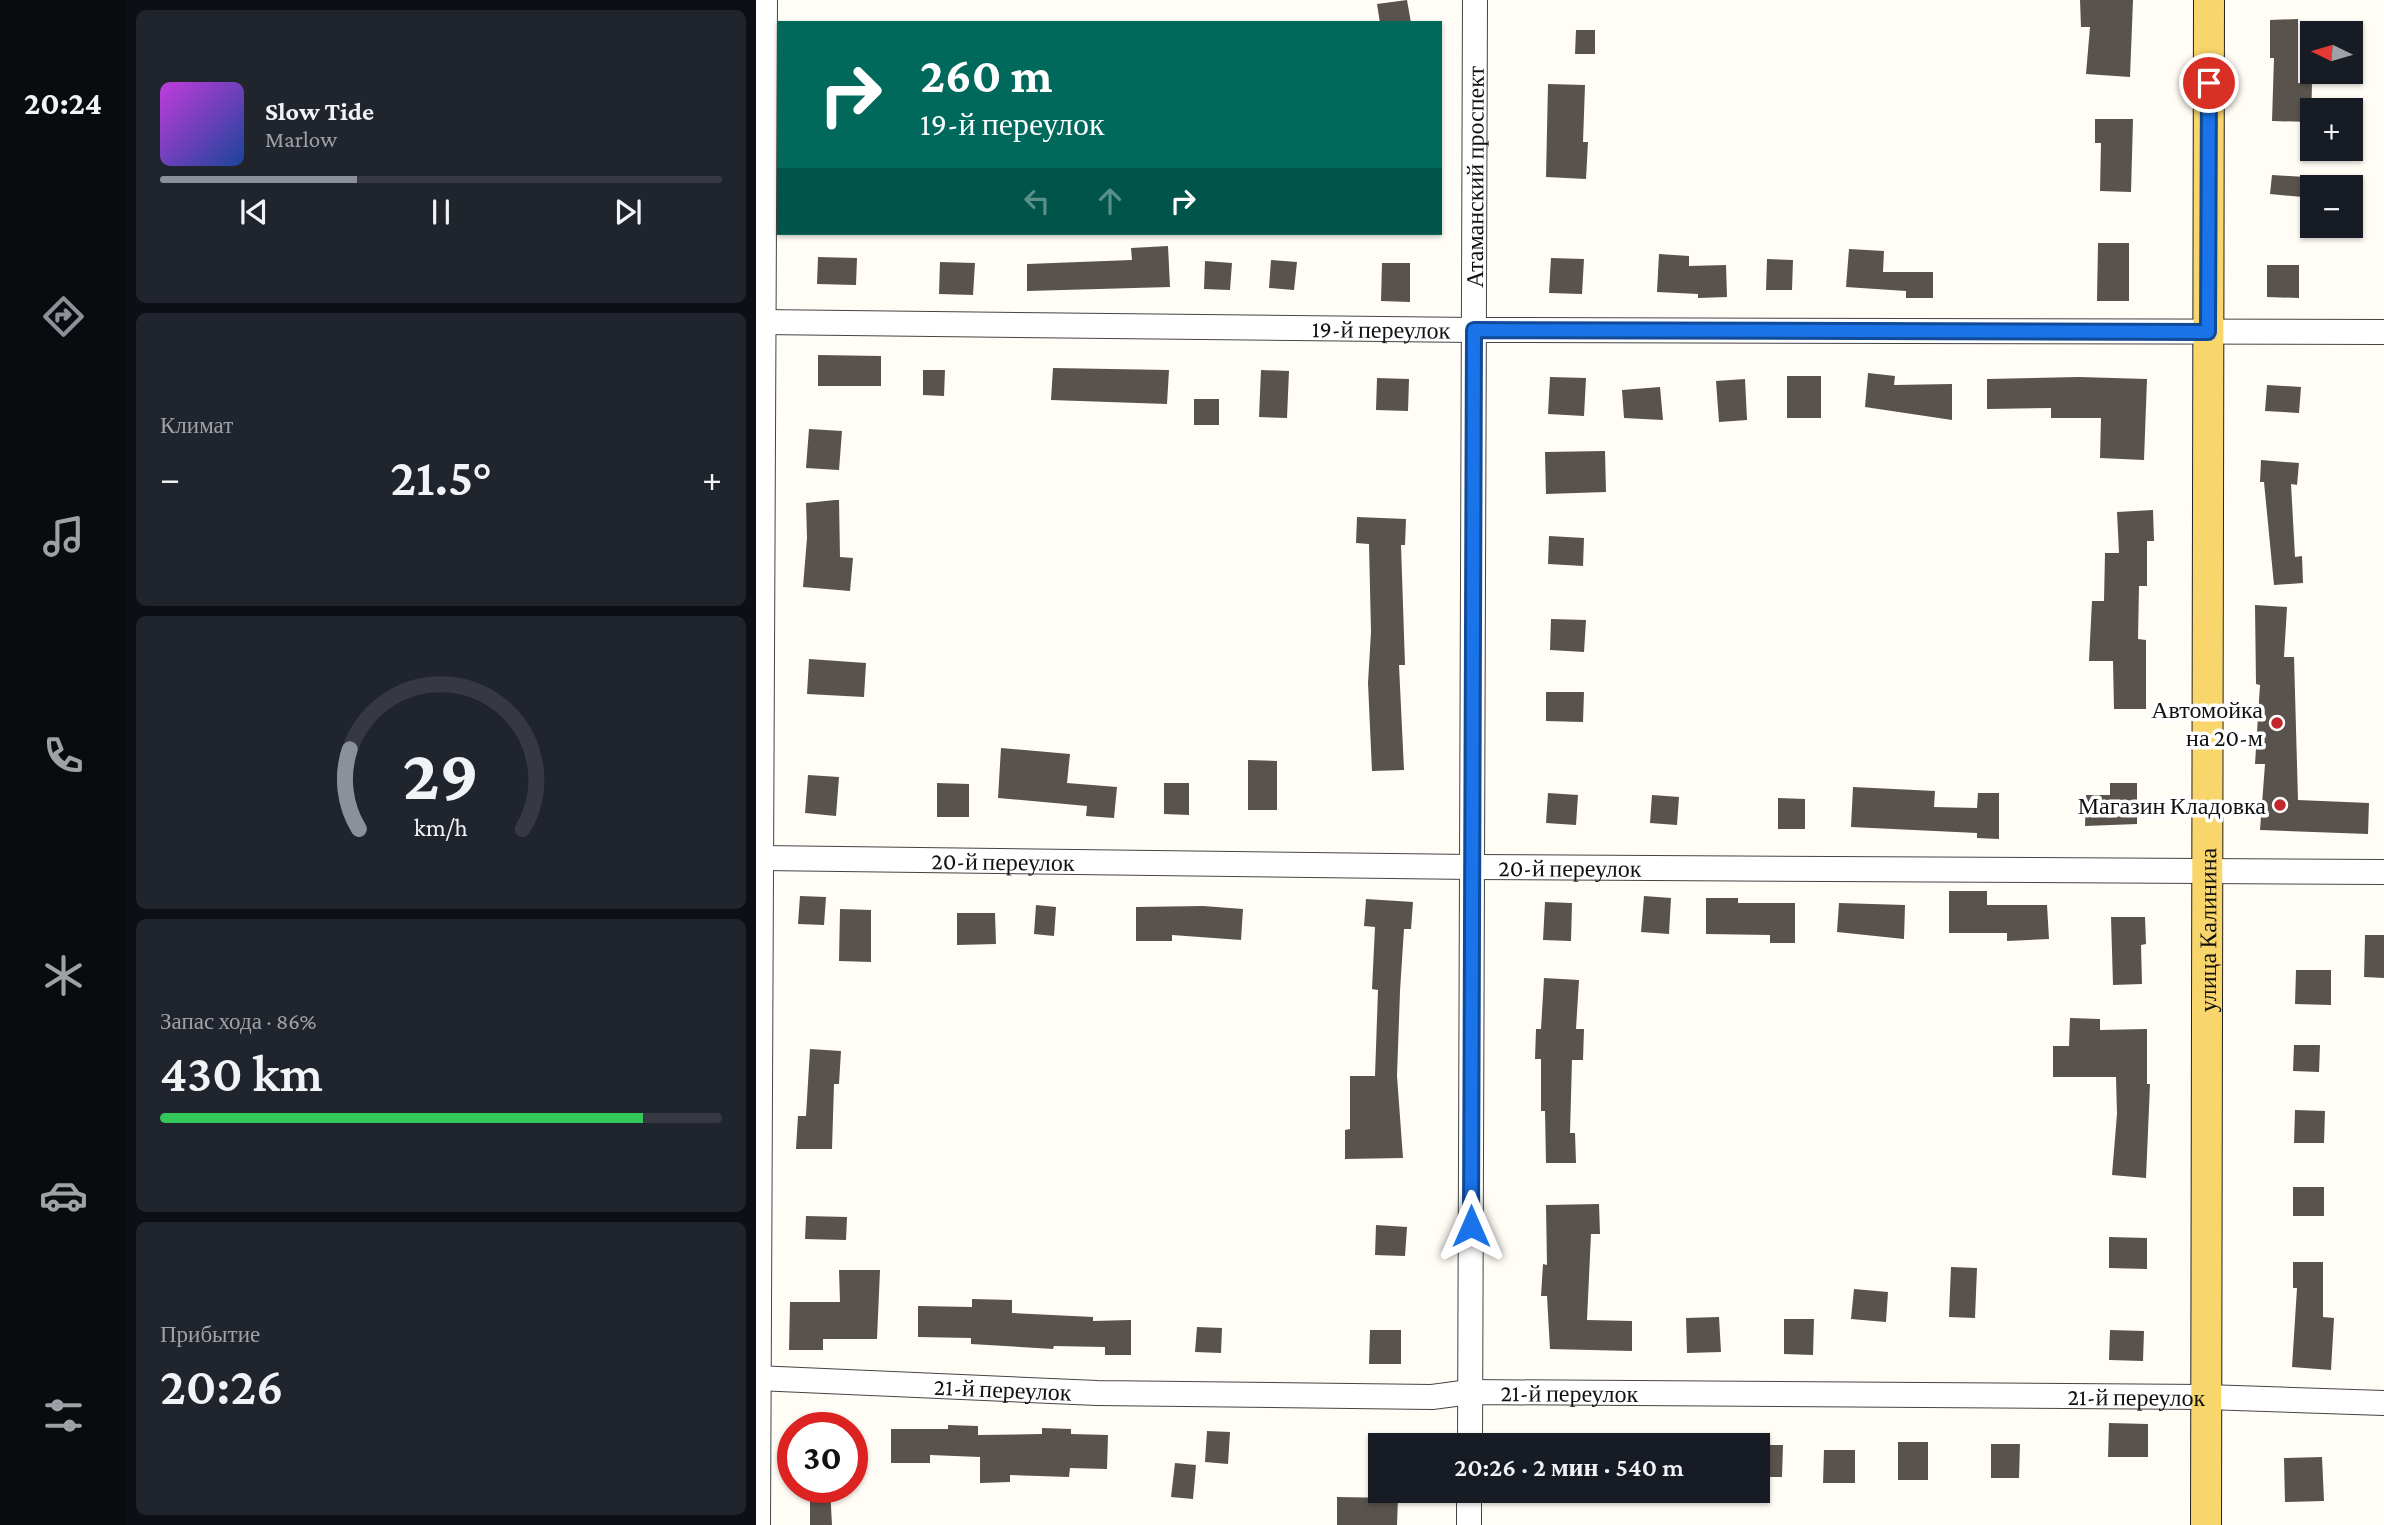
<!DOCTYPE html>
<html lang="ru">
<head>
<meta charset="utf-8">
<style>
	:root { --surface:#171b24; --page:#20242c; --text:#f1f3f6; --muted:#9ea1a6; --line:#363941; --accent:#8c9099 }
	body { margin:0; font-family:"Crimson Pro",serif; background:var(--page); color:var(--text); height:100vh; display:flex; flex-direction:column; font-size:26px; white-space:nowrap }
	* { box-sizing:border-box; margin:0 }
	p { font-size:23px; color:var(--muted) }
	.icon { flex:none; width:38px; height:38px; fill:none; stroke:currentColor; stroke-width:2; stroke-linecap:round; stroke-linejoin:round }
	.map { position:relative; flex:1; overflow:hidden }
	.panel { display:flex; flex-direction:column; gap:10px; padding:10px; background:#0d0f14; width:630px }
	.panel>* { flex:none }
	.banner { position:absolute; left:21px; top:21px; width:665px; height:214px; border-radius:0px; box-shadow:0 2px 5px #0004; background:#00695c; color:#fff; overflow:hidden }
	.needle { width:46px; rotate:275deg }
	.controls { position:absolute; left:1544px; top:21px; display:grid; gap:14px }
	.controls a { display:grid; place-items:center; width:63px; height:63px; border-radius:0px; background:var(--surface); box-shadow:0 2px 5px #0004; font-size:35px }
	.speed { position:absolute; left:21px; top:1412px; display:flex; gap:14px; font-size:35px; font-weight:700; text-align:center }
	.speed>* { display:grid; place-content:center; width:91px; height:91px; border-radius:50%; background:var(--surface); box-shadow:0 2px 5px #0004; line-height:1 }
	.speed .limit { border:10px solid #d22; background:#fff; color:#111 }
	.pin { position:absolute; display:grid; place-items:center; width:60px; height:60px; color:#fff; margin:-30px; border:4px solid #fff; border-radius:50%; box-shadow:0 2px 7px #0007 }
	.me { position:absolute; width:77px; margin:-38px; rotate:0deg; stroke-linejoin:round; filter:drop-shadow(0 0 5px #0008) }
	.turn { display:flex; align-items:center; gap:24px; height:147px; padding:0 28px; font-size:32px }
	.turn .icon { width:91px; height:91px; stroke-width:2.5 }
	.turn b { display:block; font-size:49px; line-height:60px }
	.lanes { display:flex; align-items:center; height:66px; padding:0 28px; background:#0003; justify-content:center; gap:35px; direction:ltr }
	.lanes .off { opacity:.35 }
	.big { font-size:52px; font-weight:600; line-height:1.1 }
	.panel .card { flex:1; display:flex; flex-direction:column; justify-content:center; gap:10px; min-width:0; padding:0 24px; border-radius:10px; background:var(--page) }
	.panel .dial { align-items:center; gap:0 }
	.dial svg { height:182px; overflow:visible; fill:none; stroke:var(--line); stroke-width:7; stroke-linecap:round; text-anchor:middle }
	.dial text { fill:var(--text); stroke:none }
	.song { display:flex; align-items:center; gap:21px }
	.cover { width:84px; height:84px; border-radius:10px; background:linear-gradient(135deg,hsl(290 70% 55%),hsl(220 70% 35%)) }
	.played { height:7px; border-radius:4px; background:linear-gradient(90deg,var(--accent) 35%,var(--line) 35%) }
	.keys { display:flex; justify-content:space-around; direction:ltr }
	.heat { display:flex; justify-content:space-between; align-items:center; font-size:38px; direction:ltr }
	.charge { height:10px; border-radius:5px; background:linear-gradient(90deg,#34c759 86%,var(--line) 0) }
	.trip { position:absolute; left:612px; top:1433px; width:402px; height:70px; border-radius:0px; background:var(--surface); box-shadow:0 2px 5px #0004; font-weight:600; line-height:70px; text-align:center }
	main { display:flex; flex:1; min-height:0 }
	.tab-bar { display:flex; flex-direction:column; width:126px; justify-content:space-around; align-items:center; background:#090b0e; color:var(--muted) }
	.tab-bar .icon { width:49px; height:49px }
	.tab-bar .selected { color:var(--accent) }
	.tab-bar b { font-size:32px; color:var(--text) }
	.map>svg:first-child { display:block }
</style>
</head>
<body>
<main>
<nav class="tab-bar">
<b>20:24</b>
<svg class="icon selected" aria-label="directions" viewBox="0 0 24 24"><path d="M12 3l9 9-9 9-9-9zM9 14v-3h6M13 9l2 2-2 2"/></svg>
<svg class="icon" aria-label="music" viewBox="0 0 24 24"><path d="M9 18V5l10-2v13"/><circle cx="6" cy="18" r="3"/><circle cx="16" cy="16" r="3"/></svg>
<svg class="icon" aria-label="phone" viewBox="0 0 24 24"><path d="M5 4h4l2 5-3 2q2 4 5 5l2-3 5 2v4C11 20 4 13 5 4z"/></svg>
<svg class="icon" aria-label="climate" viewBox="0 0 24 24"><path d="M12 3v18M4 7l16 10M4 17L20 7"/></svg>
<svg class="icon" aria-label="car" viewBox="0 0 24 24"><path d="M5 17H2v-5l4-1 3-4h7l3 4 3 1v5h-3M9 17h6M6 11h13"/><circle cx="7" cy="17" r="2"/><circle cx="17" cy="17" r="2"/></svg>
<svg class="icon" aria-label="filters" viewBox="0 0 24 24"><path d="M4 7h16M4 17h16"/><circle cx="9" cy="7" r="2"/><circle cx="15" cy="17" r="2"/></svg>
</nav>
<section class="panel">
<div class="card">
<div class="song"><i class="cover"></i><div><b>Slow Tide</b><p>Marlow</p></div></div>
<div class="played"></div>
<div class="keys"><svg class="icon" aria-label="previous" viewBox="0 0 24 24"><path d="M18 5L8 12l10 7zM5 5v14"/></svg><svg class="icon" aria-label="pause" viewBox="0 0 24 24"><path d="M8 5v14M16 5v14"/></svg><svg class="icon" aria-label="next" viewBox="0 0 24 24"><path d="M6 5l10 7-10 7zM19 5v14"/></svg></div>
</div>
<div class="card"><p>Климат</p>
<div class="heat"><a>−</a><b class="big">21.5°</b><a>+</a></div>
</div>
<div class="card dial"><svg viewBox="0 0 100 80">
<path d="M14 69A42 42 0 1 1 86 69"/>
<path d="M14 69A42 42 0 0 1 10 34" stroke="#8c9099"/>
<text x="50" y="56" font-size="32" font-weight="700">29</text>
<text x="50" y="72" font-size="11">km/h</text>
</svg></div>
<div class="card"><p>Запас хода · 86%</p><b class="big">430 km</b><div class="charge"></div></div>
<div class="card"><p>Прибытие</p><b class="big">20:26</b></div>
</section>
<div class="map">
<svg width="1628" height="1525" viewBox="0 0 1628 1525">
	<rect width="100%" height="100%" fill="#fffdf5"/>
	<path fill="#5a524d" d="M 651,0 L 655,23 L 624,23 L 621,4 Z
		M 1324,0 L 1377,0 L 1374,77 L 1330,74 L 1334,27 L 1325,27 Z
		M 1542,19 L 1542,83 L 1556,84 L 1555,122 L 1516,121 L 1518,58 L 1514,58 L 1514,20 Z
		M 820,30 L 839,30 L 839,54 L 819,54 Z
		M 792,84 L 829,85 L 827,142 L 832,142 L 830,179 L 790,177 Z
		M 1339,119 L 1377,119 L 1375,192 L 1344,191 L 1345,143 L 1339,143 Z
		M 1516,175 L 1549,177 L 1547,197 L 1514,194 Z
		M 1342,243 L 1373,243 L 1373,301 L 1341,301 Z
		M 412,246 L 414,287 L 271,291 L 271,264 L 376,260 L 375,248 Z
		M 1093,249 L 1128,251 L 1127,272 L 1177,272 L 1177,298 L 1150,298 L 1150,291 L 1090,287 Z
		M 903,254 L 933,256 L 933,266 L 970,265 L 971,297 L 942,298 L 942,294 L 901,292 Z
		M 62,257 L 101,258 L 100,285 L 61,284 Z
		M 795,258 L 828,259 L 826,294 L 793,293 Z
		M 1011,259 L 1037,260 L 1036,290 L 1010,290 Z
		M 515,260 L 541,262 L 538,290 L 513,288 Z
		M 449,261 L 476,263 L 474,290 L 448,289 Z
		M 184,262 L 219,263 L 217,295 L 183,294 Z
		M 626,263 L 654,263 L 654,302 L 625,301 Z
		M 1511,265 L 1543,265 L 1543,298 L 1511,297 Z
		M 62,355 L 125,356 L 125,386 L 62,386 Z
		M 297,368 L 413,370 L 411,404 L 295,400 Z
		M 167,370 L 189,370 L 188,396 L 167,395 Z
		M 505,370 L 533,371 L 531,418 L 503,417 Z
		M 1112,373 L 1139,376 L 1138,385 L 1196,384 L 1196,420 L 1109,407 Z
		M 1031,376 L 1065,376 L 1065,418 L 1031,418 Z
		M 794,377 L 830,378 L 828,416 L 792,414 Z
		M 1323,377 L 1391,379 L 1388,460 L 1344,458 L 1345,418 L 1295,418 L 1295,408 L 1231,409 L 1231,379 Z
		M 621,378 L 653,379 L 652,411 L 620,410 Z
		M 989,379 L 991,420 L 963,422 L 960,381 Z
		M 1511,385 L 1545,387 L 1543,413 L 1509,411 Z
		M 904,387 L 907,420 L 868,418 L 866,390 Z
		M 438,399 L 463,399 L 463,425 L 438,425 Z
		M 53,429 L 86,431 L 83,470 L 50,468 Z
		M 849,451 L 850,492 L 790,494 L 789,452 Z
		M 1505,460 L 1543,463 L 1541,485 L 1535,484 L 1539,557 L 1546,556 L 1547,583 L 1518,585 L 1508,482 L 1504,482 Z
		M 79,500 L 83,500 L 84,557 L 97,558 L 94,591 L 47,587 L 51,538 L 50,503 Z
		M 1397,510 L 1398,541 L 1391,541 L 1391,586 L 1383,586 L 1382,639 L 1390,640 L 1390,709 L 1358,709 L 1357,661 L 1333,661 L 1336,601 L 1348,601 L 1349,553 L 1363,553 L 1361,512 Z
		M 601,517 L 650,519 L 649,545 L 645,545 L 649,665 L 643,665 L 648,770 L 616,771 L 612,683 L 615,632 L 613,544 L 600,543 Z
		M 793,536 L 828,538 L 827,566 L 792,564 Z
		M 1499,605 L 1531,607 L 1528,657 L 1538,657 L 1542,800 L 1613,803 L 1612,834 L 1504,830 L 1509,764 L 1499,764 L 1504,685 L 1500,684 Z
		M 795,619 L 830,620 L 828,652 L 794,650 Z
		M 53,659 L 110,663 L 108,697 L 51,694 Z
		M 790,692 L 828,692 L 827,722 L 790,721 Z
		M 245,748 L 314,754 L 311,783 L 361,787 L 358,818 L 330,816 L 331,806 L 242,798 Z
		M 492,760 L 521,761 L 521,810 L 492,810 Z
		M 52,775 L 83,777 L 80,816 L 49,813 Z
		M 181,783 L 213,784 L 213,817 L 181,817 Z
		M 408,783 L 433,783 L 433,815 L 408,814 Z
		M 1354,783 L 1381,783 L 1381,824 L 1329,826 L 1330,795 L 1354,795 Z
		M 1097,787 L 1179,791 L 1178,807 L 1221,808 L 1222,793 L 1243,793 L 1243,839 L 1221,838 L 1221,833 L 1095,827 Z
		M 792,793 L 822,795 L 820,825 L 790,823 Z
		M 896,795 L 923,797 L 921,825 L 894,823 Z
		M 1022,798 L 1049,799 L 1049,829 L 1022,829 Z
		M 1193,891 L 1231,891 L 1231,905 L 1291,905 L 1293,939 L 1251,941 L 1251,933 L 1193,933 Z
		M 44,896 L 70,897 L 68,925 L 42,924 Z
		M 888,896 L 915,898 L 913,934 L 885,932 Z
		M 950,898 L 982,898 L 982,903 L 1039,903 L 1039,943 L 1014,943 L 1014,935 L 950,934 Z
		M 610,899 L 657,902 L 655,929 L 648,929 L 644,991 L 641,1076 L 647,1158 L 589,1159 L 589,1130 L 594,1129 L 594,1076 L 619,1076 L 622,990 L 616,989 L 619,927 L 608,926 Z
		M 789,902 L 816,903 L 815,941 L 787,940 Z
		M 1083,903 L 1149,905 L 1148,939 L 1081,932 Z
		M 280,905 L 300,907 L 298,936 L 278,934 Z
		M 447,906 L 487,909 L 485,940 L 416,935 L 416,941 L 380,941 L 380,907 Z
		M 84,909 L 115,910 L 115,962 L 83,961 Z
		M 201,913 L 239,913 L 240,944 L 201,945 Z
		M 1355,917 L 1389,917 L 1390,944 L 1385,945 L 1386,984 L 1357,985 Z
		M 1609,935 L 1628,935 L 1628,978 L 1608,977 Z
		M 1540,970 L 1575,970 L 1575,1005 L 1539,1004 Z
		M 788,978 L 823,980 L 820,1029 L 828,1029 L 827,1060 L 816,1060 L 814,1133 L 819,1133 L 820,1163 L 790,1163 L 789,1111 L 785,1111 L 785,1059 L 779,1059 L 780,1029 L 785,1029 Z
		M 1314,1018 L 1344,1019 L 1344,1030 L 1391,1029 L 1391,1084 L 1394,1084 L 1390,1178 L 1356,1175 L 1361,1114 L 1360,1077 L 1297,1077 L 1297,1046 L 1313,1046 Z
		M 1538,1045 L 1564,1045 L 1563,1072 L 1537,1071 Z
		M 54,1049 L 85,1051 L 83,1084 L 78,1084 L 76,1149 L 40,1149 L 42,1116 L 50,1116 Z
		M 1539,1110 L 1569,1111 L 1568,1143 L 1538,1143 Z
		M 1537,1187 L 1568,1187 L 1568,1216 L 1537,1216 Z
		M 843,1204 L 844,1234 L 835,1234 L 831,1320 L 876,1321 L 876,1351 L 794,1349 L 791,1296 L 785,1296 L 787,1264 L 791,1265 L 790,1205 Z
		M 50,1216 L 91,1217 L 90,1240 L 49,1239 Z
		M 620,1225 L 651,1227 L 649,1256 L 619,1255 Z
		M 1353,1237 L 1391,1238 L 1391,1269 L 1353,1268 Z
		M 1537,1262 L 1567,1262 L 1567,1317 L 1578,1318 L 1575,1370 L 1536,1367 L 1541,1288 L 1537,1288 Z
		M 1195,1267 L 1221,1268 L 1219,1318 L 1193,1317 Z
		M 83,1270 L 124,1270 L 121,1339 L 67,1339 L 67,1350 L 33,1350 L 34,1302 L 84,1302 Z
		M 1098,1289 L 1132,1292 L 1130,1322 L 1095,1319 Z
		M 216,1299 L 256,1300 L 256,1313 L 337,1317 L 337,1321 L 375,1320 L 375,1355 L 349,1355 L 349,1347 L 298,1346 L 297,1349 L 215,1344 L 215,1338 L 162,1337 L 162,1306 L 216,1307 Z
		M 963,1317 L 965,1352 L 931,1353 L 930,1318 Z
		M 1028,1319 L 1058,1319 L 1057,1355 L 1028,1354 Z
		M 441,1327 L 466,1328 L 465,1353 L 439,1352 Z
		M 614,1330 L 645,1330 L 645,1364 L 613,1364 Z
		M 1354,1330 L 1388,1331 L 1387,1361 L 1353,1360 Z
		M 1353,1423 L 1392,1424 L 1392,1457 L 1352,1457 Z
		M 192,1425 L 222,1426 L 222,1435 L 286,1434 L 286,1428 L 315,1429 L 315,1434 L 352,1435 L 351,1469 L 314,1468 L 313,1477 L 254,1475 L 254,1482 L 224,1483 L 224,1457 L 174,1455 L 174,1463 L 135,1463 L 135,1429 L 192,1429 Z
		M 451,1431 L 474,1432 L 472,1464 L 449,1462 Z
		M 1142,1442 L 1172,1442 L 1172,1480 L 1142,1480 Z
		M 1235,1444 L 1264,1444 L 1263,1478 L 1235,1478 Z
		M 1003,1445 L 1027,1445 L 1026,1477 L 1003,1477 Z
		M 1068,1450 L 1099,1450 L 1099,1483 L 1067,1483 Z
		M 1566,1457 L 1568,1501 L 1529,1502 L 1528,1458 Z
		M 419,1463 L 440,1465 L 437,1499 L 415,1497 Z
		M 54,1488 L 74,1488 L 76,1525 L 54,1525 Z
		M 581,1497 L 642,1498 L 641,1525 L 581,1525 Z"/>
	<g fill="none" stroke-linecap="round" stroke-linejoin="round">
		<defs>
			<g id="minor">
				<path id="s1" d="M 0,322 L 718,330 L 1628,332"/>
				<path id="s2" d="M 0,858 L 716,867 L 1628,872"/>
				<path id="s3" d="M 0,1378 L 341,1393 L 676,1397 L 714,1392 L 1450,1397 L 1628,1403"/>
				<path id="s4" d="M 714,1446 L 719,0"/>
				<path d="M 2,1525 L 9,0"/>
				<path d="M 713,1525 L 713,1491"/>
			</g>
			<g id="major">
				<path id="s5" d="M 1450,1525 L 1453,0"/>
			</g>
		</defs>
		<use href="#minor" stroke="#444" stroke-width="26"/>
		<use href="#major" stroke="#222" stroke-width="32"/>
		<use href="#minor" stroke="#fff" stroke-width="24"/>
		<use href="#major" stroke="#f9d66b" stroke-width="30"/>
	</g>
	<g fill="none" stroke-linecap="round" stroke-linejoin="round">
		<defs>
			<path id="route" d="M 715,1226 L 718,330 L 1452,332 L 1453,83"/>
		</defs>
		<use href="#route" stroke="#114b97" stroke-width="18"/>
		<use href="#route" stroke="#1a73e8" stroke-width="12"/>
	</g>
	<g fill="#c4262e" stroke="#fff" stroke-width="2.5">
		<circle cx="1521" cy="723" r="7"/>
		<circle cx="1524" cy="805" r="7"/>
	</g>
	<g text-anchor="middle" dominant-baseline="central" stroke-width="7" stroke-linejoin="round" paint-order="stroke">
		<g font-size="24" fill="#111" stroke="#fff">
			<text stroke="none"><textPath href="#s4" startOffset="1269">Атаманский проспект</textPath></text>
			<text stroke="none"><textPath href="#s1" startOffset="625">19-й переулок</textPath></text>
			<text stroke="none"><textPath href="#s2" startOffset="247">20-й переулок</textPath></text>
			<text stroke="none"><textPath href="#s2" startOffset="814">20-й переулок</textPath></text>
			<text stroke="none"><textPath href="#s5" startOffset="595">улица Калинина</textPath></text>
			<text stroke="none"><textPath href="#s3" startOffset="247">21-й переулок</textPath></text>
			<text stroke="none"><textPath href="#s3" startOffset="814">21-й переулок</textPath></text>
			<text stroke="none"><textPath href="#s3" startOffset="1381">21-й переулок</textPath></text>
		</g>
		<g font-size="24" fill="#111" stroke="#fff" text-anchor="end">
			<text x="1507" y="709">Автомойка<tspan x="1507" dy="28">на 20-м</tspan></text>
			<text x="1510" y="805">Магазин Кладовка</text>
		</g>
	</g>
</svg>
<div class="controls">
<a><svg class="needle" viewBox="-14 -14 28 28"><path d="M0-13l5 13h-10z" fill="#e53935"/><path d="M0 13l5-13h-10z" fill="#9ea1a6"/></svg></a>
<a>+</a>
<a>−</a>
</div>
<div class="speed"><div class="limit">30</div></div>
<div class="pin" style="left:1453px;top:83px;background:#d93025"><svg class="icon" aria-label="arrive" viewBox="0 0 24 24"><path d="M6 21V4h12l-3 4 3 4H6"/></svg></div>
<svg class="me" style="left:715px;top:1226px" viewBox="-20 -20 40 40"><path d="M0-17L14 15 0 8-14 15z" fill="#1a73e8" stroke="#fff" stroke-width="4"/></svg>
<div class="trip">20:26 · 2 мин · 540 m</div>
<div class="banner">
<div class="turn"><svg class="icon" aria-label="right" viewBox="0 0 24 24"><path d="M7 20v-9h11M14 6l5 5-5 5"/></svg><div><b>260 m</b>19-й переулок</div></div>
<div class="lanes"><svg class="icon off" aria-label="left" viewBox="0 0 24 24"><path d="M17 20v-9H6M10 6l-5 5 5 5"/></svg><svg class="icon off" aria-label="ahead" viewBox="0 0 24 24"><path d="M12 20V5M6 11l6-6 6 6"/></svg><svg class="icon" aria-label="right" viewBox="0 0 24 24"><path d="M7 20v-9h11M14 6l5 5-5 5"/></svg></div>
</div>
</div>
</main>
</body>
</html>
